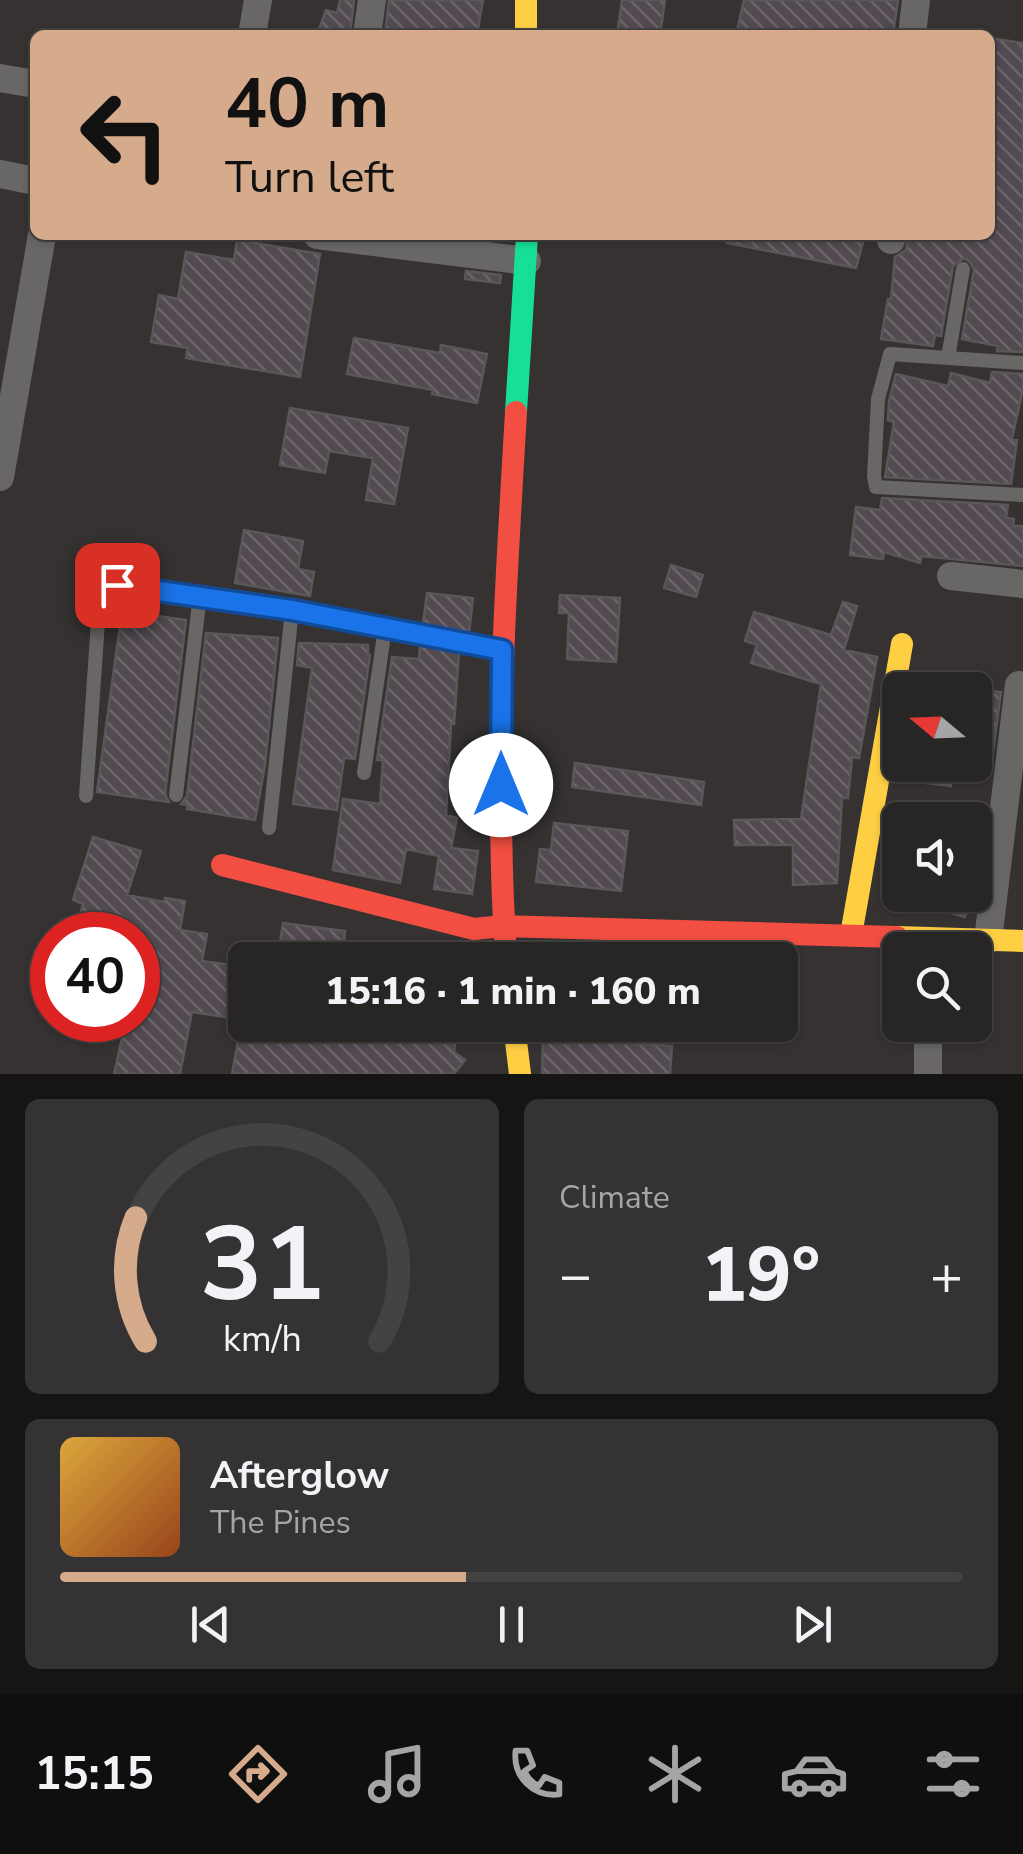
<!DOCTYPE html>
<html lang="en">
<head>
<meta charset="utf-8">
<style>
	:root { --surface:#282625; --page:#343232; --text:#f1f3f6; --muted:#a5a5a7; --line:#444342; --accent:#d6ab8b }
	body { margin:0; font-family:"Nunito Sans",sans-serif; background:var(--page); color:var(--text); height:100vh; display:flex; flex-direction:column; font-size:38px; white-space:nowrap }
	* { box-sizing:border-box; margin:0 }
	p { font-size:32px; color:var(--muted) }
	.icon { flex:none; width:55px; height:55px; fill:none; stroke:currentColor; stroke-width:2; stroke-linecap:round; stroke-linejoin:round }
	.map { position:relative; height:1074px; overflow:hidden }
	.side { display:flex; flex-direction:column; gap:25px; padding:25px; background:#161514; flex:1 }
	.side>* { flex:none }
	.hud { position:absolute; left:30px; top:30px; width:965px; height:210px; border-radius:15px; box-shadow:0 2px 8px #0004,0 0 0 2px var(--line); background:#d6ab8b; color:#111; overflow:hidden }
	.needle { width:65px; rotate:289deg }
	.fabs { position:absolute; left:882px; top:672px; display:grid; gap:20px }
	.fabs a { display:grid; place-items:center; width:110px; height:110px; border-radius:15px; background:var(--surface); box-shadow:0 2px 8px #0004,0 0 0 2px var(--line); font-size:50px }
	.speed { position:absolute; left:30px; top:912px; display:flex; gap:20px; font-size:50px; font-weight:700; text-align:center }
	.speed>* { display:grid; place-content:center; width:130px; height:130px; border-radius:50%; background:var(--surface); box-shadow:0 2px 8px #0004,0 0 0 2px var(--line); line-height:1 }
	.speed .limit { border:15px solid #d22; background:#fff; color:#111 }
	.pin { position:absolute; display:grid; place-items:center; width:85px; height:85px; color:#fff; margin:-42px; border-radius:20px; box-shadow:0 5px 15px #0006 }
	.me { position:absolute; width:110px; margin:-55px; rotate:0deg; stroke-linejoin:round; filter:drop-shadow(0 0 8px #0008) }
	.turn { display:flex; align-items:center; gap:35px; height:210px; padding:0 30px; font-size:45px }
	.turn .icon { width:130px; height:130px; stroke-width:2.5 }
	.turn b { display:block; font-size:70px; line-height:85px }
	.big { font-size:75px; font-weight:800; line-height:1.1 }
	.side .card { flex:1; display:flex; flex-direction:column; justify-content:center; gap:15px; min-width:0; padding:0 35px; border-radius:15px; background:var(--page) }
	.side .dial { align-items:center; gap:0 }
	.dial svg { height:260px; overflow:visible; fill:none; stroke:var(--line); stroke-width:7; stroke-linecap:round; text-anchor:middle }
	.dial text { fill:var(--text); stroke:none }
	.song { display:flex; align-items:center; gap:30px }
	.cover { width:120px; height:120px; border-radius:15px; background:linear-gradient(135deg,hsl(40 70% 55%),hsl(20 70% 35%)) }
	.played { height:10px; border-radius:5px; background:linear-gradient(90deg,var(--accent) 45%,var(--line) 45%) }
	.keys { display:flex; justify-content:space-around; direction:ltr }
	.heat { display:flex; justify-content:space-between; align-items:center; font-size:55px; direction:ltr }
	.side .tiles { flex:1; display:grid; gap:25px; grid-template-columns:1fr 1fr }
	.card:last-child { grid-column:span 2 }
	.trip { position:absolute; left:228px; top:942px; width:570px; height:100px; border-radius:15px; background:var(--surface); box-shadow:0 2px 8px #0004,0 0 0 2px var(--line); font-weight:800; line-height:100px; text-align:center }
	.tab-bar { display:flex; height:160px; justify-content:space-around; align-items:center; background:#100f0f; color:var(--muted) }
	.tab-bar .icon { width:70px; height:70px }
	.tab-bar .current { color:var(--accent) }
	.tab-bar b { font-size:45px; color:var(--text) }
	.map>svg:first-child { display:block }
</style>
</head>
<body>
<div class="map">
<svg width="1023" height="1074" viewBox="0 0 1023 1074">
	<defs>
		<pattern id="building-back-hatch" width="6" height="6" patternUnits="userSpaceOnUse" patternTransform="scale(2.5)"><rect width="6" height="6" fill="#524a50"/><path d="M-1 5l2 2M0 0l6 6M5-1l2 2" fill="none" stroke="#6b6469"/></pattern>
	</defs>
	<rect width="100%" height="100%" fill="#353231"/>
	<path fill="url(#building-back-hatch)" stroke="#595758" stroke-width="2.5" d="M 340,0 L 354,0 L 350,35 L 317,35 L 326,10 L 337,13 Z
		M 389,0 L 483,0 L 477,35 L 385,33 Z
		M 622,0 L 665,0 L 660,35 L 617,35 Z
		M 744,0 L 898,0 L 893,35 L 736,35 Z
		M 990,38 L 1023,43 L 1023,352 L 997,351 L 998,346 L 962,339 L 974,270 L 970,262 L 964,258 L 953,266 L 941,336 L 935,335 L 933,346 L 881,339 L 888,299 L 891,299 L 895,257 L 906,250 L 908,235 L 990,235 Z
		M 728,235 L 865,235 L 856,268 L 727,243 Z
		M 237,240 L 320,254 L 300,377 L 186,358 L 188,348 L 151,342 L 159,295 L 178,299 L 186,252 L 234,260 Z
		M 466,271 L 501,275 L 500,283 L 465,279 Z
		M 354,338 L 440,353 L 441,345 L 487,354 L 477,403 L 432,394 L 433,390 L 347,374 Z
		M 992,372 L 1023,374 L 1023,388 L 1012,439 L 1017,440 L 1011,484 L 885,477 L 894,422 L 888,420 L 889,401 L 896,374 L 948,386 L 951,373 L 990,383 Z
		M 290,408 L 408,428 L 394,504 L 366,500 L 373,458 L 329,451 L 325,473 L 280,465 Z
		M 882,498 L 1008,505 L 1006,518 L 1014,519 L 1013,526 L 1023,526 L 1023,566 L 922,556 L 920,563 L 884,552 L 883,559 L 850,555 L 856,507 L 880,510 Z
		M 244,530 L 303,541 L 298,569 L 314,572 L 310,596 L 235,583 Z
		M 671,565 L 703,575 L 696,597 L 664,588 Z
		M 427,593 L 473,598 L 469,633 L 423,624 Z
		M 560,595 L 620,598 L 616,662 L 567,659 L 569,613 L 559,613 Z
		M 843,602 L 857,606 L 844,650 L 877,657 L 859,758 L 852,757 L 848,798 L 842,798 L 837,883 L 793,885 L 793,845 L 735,845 L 734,820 L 801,819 L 821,684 L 751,663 L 757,645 L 745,641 L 754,612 L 831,635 Z
		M 122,611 L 186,620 L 165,794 L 169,802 L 97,792 Z
		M 206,633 L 278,638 L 265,765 L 255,820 L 187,809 L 188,805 L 181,804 L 187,796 Z
		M 299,643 L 368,645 L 368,655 L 370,655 L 355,759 L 344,758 L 337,810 L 293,804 L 312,668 L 297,665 Z
		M 420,645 L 459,653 L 454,724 L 451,724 L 446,815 L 457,818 L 451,848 L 478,851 L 472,894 L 434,889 L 439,856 L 406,849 L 400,883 L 333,870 L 343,799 L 380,804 L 383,760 L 377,760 L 392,657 L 419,659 Z
		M 919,675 L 946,678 L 946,690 L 917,690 Z
		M 975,689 L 1001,692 L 991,767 L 975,765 Z
		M 575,763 L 704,782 L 701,805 L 572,787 Z
		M 904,765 L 953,765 L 951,786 L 901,780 Z
		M 554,823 L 628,831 L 621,891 L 536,882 L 540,849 L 551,850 Z
		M 93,837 L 141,851 L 127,895 L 164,902 L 165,898 L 185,901 L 180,930 L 207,934 L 202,961 L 245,967 L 245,1020 L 192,1012 L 180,1074 L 114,1074 L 126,1020 L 138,1020 L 138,935 L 75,932 L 83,904 L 73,900 Z
		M 885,872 L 900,877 L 900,900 L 881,894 Z
		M 902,895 L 971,895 L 965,917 L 902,900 Z
		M 283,923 L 345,931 L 342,960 L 267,960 L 280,943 Z
		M 534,949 L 626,952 L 626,960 L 533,960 Z
		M 241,1025 L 457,1025 L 454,1052 L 465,1060 L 454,1074 L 232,1074 Z
		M 543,1037 L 672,1046 L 670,1074 L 542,1074 Z"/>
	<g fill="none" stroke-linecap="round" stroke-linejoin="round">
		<path stroke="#696766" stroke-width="14" d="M 948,358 L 963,269
			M 1023,363 L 890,354 L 878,399 L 874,476 L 876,487 L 1023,495
			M 364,773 L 385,628
			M 176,795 L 200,596
			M 86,796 L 99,607 L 107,592 L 117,585 L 292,610 L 502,650
			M 269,828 L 292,610"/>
		<path stroke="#696766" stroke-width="28" d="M 252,35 L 258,0
			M 367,35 L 372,0
			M 912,35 L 916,0
			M 0,78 L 35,84
			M 0,174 L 35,181
			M 317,235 L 527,261
			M 891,240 L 891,235
			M 0,477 L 42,235
			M 951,576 L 1023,584
			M 988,940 L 1019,685
			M 928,1074 L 928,1025"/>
		<path stroke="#16e098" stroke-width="22" d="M 516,412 L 527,235"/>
		<path stroke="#ffcf43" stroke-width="22" d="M 526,0 L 526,35
			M 851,935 L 902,644
			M 897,937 L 1023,941
			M 514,1025 L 520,1074"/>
		<path stroke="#f24e42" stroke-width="22" d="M 222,865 L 474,929 L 503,926 L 897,937
			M 507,960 C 502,914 502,869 501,823 C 499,686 508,549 516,412"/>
	</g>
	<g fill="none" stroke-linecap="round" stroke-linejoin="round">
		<defs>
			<path id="route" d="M 117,585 L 292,610 L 502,650 L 501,785"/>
		</defs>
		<use href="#route" stroke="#114b97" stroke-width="25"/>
		<use href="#route" stroke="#1a73e8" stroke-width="18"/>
	</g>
</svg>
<div class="fabs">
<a><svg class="needle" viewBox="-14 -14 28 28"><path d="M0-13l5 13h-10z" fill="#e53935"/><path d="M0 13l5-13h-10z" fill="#a5a5a7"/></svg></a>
<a><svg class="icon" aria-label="sound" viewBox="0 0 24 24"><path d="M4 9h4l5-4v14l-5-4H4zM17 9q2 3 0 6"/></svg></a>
<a><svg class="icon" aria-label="search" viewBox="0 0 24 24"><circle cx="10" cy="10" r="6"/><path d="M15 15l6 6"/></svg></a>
</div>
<div class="speed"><div class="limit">40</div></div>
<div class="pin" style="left:117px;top:585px;background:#d93025"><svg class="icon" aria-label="arrive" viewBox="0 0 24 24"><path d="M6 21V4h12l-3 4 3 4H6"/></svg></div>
<svg class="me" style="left:501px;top:785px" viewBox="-20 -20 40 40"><circle r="19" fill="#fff"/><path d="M0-13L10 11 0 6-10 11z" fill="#1a73e8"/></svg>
<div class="trip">15:16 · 1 min · 160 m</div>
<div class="hud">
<div class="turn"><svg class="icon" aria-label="left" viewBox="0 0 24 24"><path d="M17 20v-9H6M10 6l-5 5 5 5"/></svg><div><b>40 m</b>Turn left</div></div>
</div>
</div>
<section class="side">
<div class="tiles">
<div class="card dial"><svg viewBox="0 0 100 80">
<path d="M14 69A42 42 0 1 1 86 69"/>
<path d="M14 69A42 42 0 0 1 11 31" stroke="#d6ab8b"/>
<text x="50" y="56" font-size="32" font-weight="700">31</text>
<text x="50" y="72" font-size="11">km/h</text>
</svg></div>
<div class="card"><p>Climate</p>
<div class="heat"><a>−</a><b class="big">19°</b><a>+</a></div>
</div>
<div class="card">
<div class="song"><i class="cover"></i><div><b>Afterglow</b><p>The Pines</p></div></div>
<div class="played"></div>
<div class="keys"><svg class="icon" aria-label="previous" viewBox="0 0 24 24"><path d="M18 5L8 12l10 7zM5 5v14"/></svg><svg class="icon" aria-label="pause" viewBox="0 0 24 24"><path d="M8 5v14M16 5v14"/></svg><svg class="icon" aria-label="next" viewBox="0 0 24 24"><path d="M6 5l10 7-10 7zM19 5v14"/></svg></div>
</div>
</div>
</section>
<nav class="tab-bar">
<b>15:15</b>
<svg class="icon current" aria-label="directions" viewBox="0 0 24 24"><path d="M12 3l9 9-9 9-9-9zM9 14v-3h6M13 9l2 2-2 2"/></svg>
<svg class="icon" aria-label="music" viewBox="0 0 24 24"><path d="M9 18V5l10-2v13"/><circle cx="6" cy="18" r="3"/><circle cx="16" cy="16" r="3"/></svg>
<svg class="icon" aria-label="phone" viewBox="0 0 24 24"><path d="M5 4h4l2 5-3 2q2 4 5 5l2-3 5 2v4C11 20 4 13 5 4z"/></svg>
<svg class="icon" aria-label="climate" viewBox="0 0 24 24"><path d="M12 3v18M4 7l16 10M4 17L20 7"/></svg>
<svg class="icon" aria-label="car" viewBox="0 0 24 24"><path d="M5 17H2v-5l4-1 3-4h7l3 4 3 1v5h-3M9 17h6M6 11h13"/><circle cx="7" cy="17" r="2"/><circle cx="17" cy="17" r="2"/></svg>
<svg class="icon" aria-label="filters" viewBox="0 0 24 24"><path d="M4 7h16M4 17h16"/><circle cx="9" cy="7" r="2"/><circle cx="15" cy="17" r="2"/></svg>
</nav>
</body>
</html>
